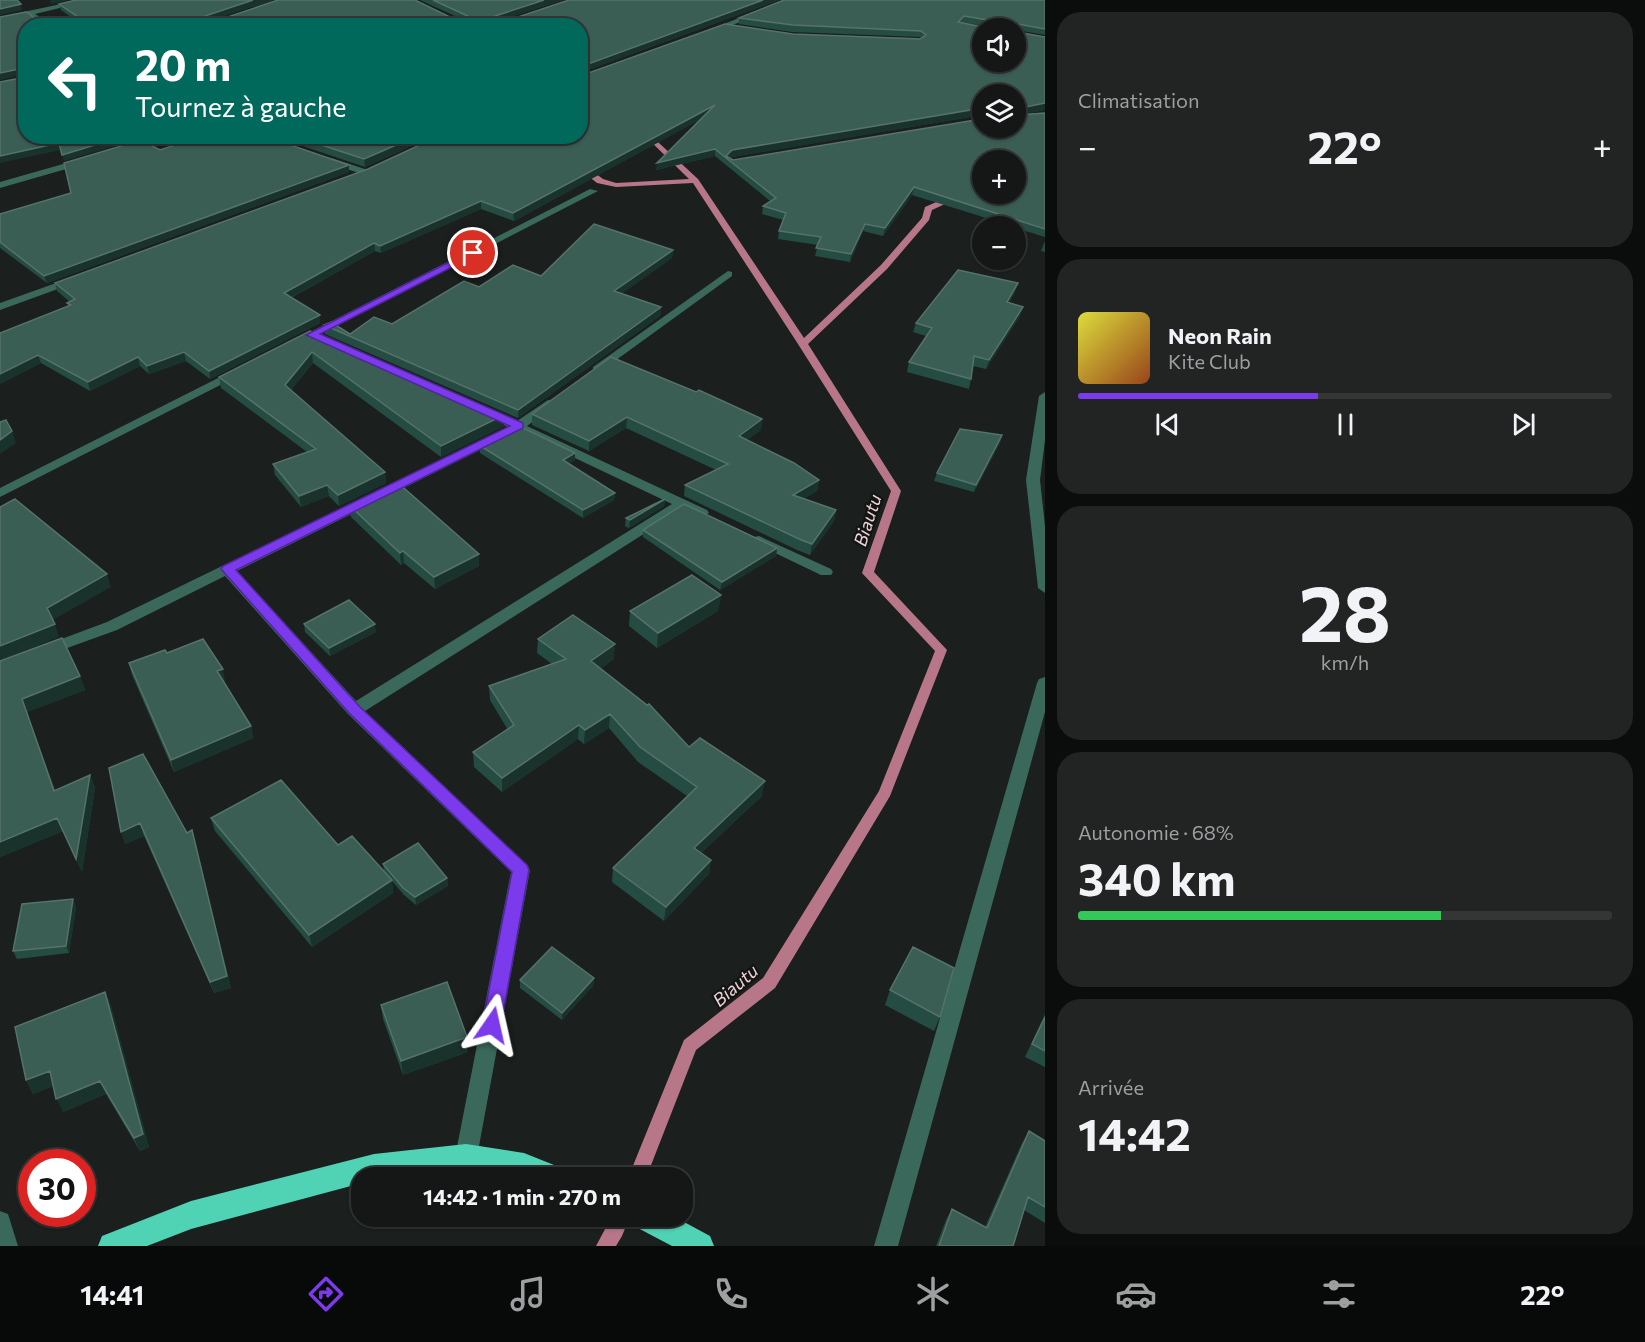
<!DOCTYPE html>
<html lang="fr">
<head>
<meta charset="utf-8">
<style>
	:root { --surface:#141716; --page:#212423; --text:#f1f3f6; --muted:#9d9fa1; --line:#333635; --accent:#7c3aed }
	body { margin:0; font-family:Commissioner,sans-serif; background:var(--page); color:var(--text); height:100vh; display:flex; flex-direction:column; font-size:22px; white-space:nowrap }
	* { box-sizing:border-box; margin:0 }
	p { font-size:20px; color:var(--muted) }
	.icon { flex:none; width:33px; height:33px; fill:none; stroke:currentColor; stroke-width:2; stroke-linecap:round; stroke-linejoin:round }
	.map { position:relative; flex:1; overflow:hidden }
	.sheet { display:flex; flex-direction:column; gap:12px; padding:12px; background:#0b0d0c; width:600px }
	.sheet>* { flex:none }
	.guide { position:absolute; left:18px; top:18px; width:570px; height:126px; border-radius:24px; box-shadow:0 2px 4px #0004,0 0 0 2px var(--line); background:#00695c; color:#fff; overflow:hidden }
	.controls { position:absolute; left:972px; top:18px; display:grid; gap:12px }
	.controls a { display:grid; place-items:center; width:54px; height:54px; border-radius:50%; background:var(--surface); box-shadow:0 2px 4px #0004,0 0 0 2px var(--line); font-size:30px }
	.speed { position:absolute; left:18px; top:1149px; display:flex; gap:12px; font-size:30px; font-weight:700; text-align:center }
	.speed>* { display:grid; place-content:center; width:78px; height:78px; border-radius:50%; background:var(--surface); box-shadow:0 2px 4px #0004,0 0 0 2px var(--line); line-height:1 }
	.speed .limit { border:9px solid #d22; background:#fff; color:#111 }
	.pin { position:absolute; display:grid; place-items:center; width:51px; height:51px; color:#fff; margin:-26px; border:3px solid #fff; border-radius:50%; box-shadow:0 2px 6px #0007 }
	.me { position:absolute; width:66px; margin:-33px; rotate:11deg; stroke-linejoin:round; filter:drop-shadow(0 0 4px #0008) }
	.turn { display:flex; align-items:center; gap:21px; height:126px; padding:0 18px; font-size:27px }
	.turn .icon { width:78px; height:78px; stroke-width:2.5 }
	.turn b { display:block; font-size:42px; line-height:51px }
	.big { font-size:45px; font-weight:700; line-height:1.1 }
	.sheet .card { flex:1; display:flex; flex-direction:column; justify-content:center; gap:9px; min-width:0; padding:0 21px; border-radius:24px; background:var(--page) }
	.sheet .dial { align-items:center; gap:0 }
	.dial b { font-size:78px; line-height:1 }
	.song { display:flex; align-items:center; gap:18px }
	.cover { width:72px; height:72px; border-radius:9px; background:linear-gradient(135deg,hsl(60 70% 55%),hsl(20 70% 35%)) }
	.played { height:6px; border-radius:3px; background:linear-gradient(90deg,var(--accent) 45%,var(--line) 45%) }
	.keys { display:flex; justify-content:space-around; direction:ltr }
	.heat { display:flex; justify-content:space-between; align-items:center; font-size:33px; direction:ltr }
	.charge { height:9px; border-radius:4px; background:linear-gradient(90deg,#34c759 68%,var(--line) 0) }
	.trip { position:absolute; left:351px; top:1167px; width:342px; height:60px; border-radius:24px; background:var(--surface); box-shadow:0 2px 4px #0004,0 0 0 2px var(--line); font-weight:700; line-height:60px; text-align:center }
	.menu { display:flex; height:96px; justify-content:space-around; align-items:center; background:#080909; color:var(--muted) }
	.menu .icon { width:42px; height:42px }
	.menu .current { color:var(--accent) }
	.menu b { font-size:27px; color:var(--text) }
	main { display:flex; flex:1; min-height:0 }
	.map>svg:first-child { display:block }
</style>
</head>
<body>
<main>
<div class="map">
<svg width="1045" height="1246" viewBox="0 0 1045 1246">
	<rect width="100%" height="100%" fill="#1b1f1e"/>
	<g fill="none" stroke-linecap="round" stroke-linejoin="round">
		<path fill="#b77788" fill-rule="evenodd" d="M 197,15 L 240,24 L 243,26 L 229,26 L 195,18 Z
			M 642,131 L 646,131 L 698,179 L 804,338 L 881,265 L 922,218 L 925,207 L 979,183 L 982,183 L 982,187 L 932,210 L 929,220 L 887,269 L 808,344 L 901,491 L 874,572 L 947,650 L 890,796 L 775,988 L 696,1050 L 646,1178 L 628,1178 L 684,1040 L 763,978 L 879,791 L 935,651 L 862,573 L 891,491 L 798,344 L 693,183 L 616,187 L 597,183 L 577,167 L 584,165 L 603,179 L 616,183 L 689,179 L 642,133 Z
			M 612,1216 L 630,1216 L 622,1236 L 616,1246 L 596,1246 Z"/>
		<path fill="#3a695c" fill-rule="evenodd" d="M 80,0 L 93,0 L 35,14 L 54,26 L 45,26 L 28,15 L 0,21 L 0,17 Z
			M 785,0 L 794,0 L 713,33 L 706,31 Z
			M 580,71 L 591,76 L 587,78 L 580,76 Z
			M 157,136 L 172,136 L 127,151 L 123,148 Z
			M 84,158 L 87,159 L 87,163 L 0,188 L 0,182 Z
			M 331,158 L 368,170 L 370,172 L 365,175 L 328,163 L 328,159 Z
			M 590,189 L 598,191 L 301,344 L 293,344 L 291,342 Z
			M 728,271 L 732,272 L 732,276 L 601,371 L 593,371 L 593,367 Z
			M 73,277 L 78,280 L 77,282 L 0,310 L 0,303 Z
			M 238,368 L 244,372 L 242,374 L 0,497 L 0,488 Z
			M 1045,392 L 1045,440 L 1040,480 L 1045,526 L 1045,593 L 1038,588 L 1026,480 L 1039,396 Z
			M 548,400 L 552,401 L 552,407 L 527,426 L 707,510 L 709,513 L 702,517 L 683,509 L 365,711 L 527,865 L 530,870 L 477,1157 L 474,1165 L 466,1168 L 458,1165 L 455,1157 L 511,872 L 348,714 L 225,576 L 117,630 L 45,656 L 40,655 L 37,651 L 40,647 L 107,622 L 508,427 L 481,414 L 481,408 L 489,408 L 517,421 ZM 518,431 L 672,504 L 356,701 L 237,571 Z
			M 759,536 L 831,569 L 833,572 L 831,575 L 821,575 L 754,543 L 752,540 L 754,537 Z
			M 1045,677 L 1045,712 L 898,1246 L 874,1246 L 1037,683 L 1039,679 Z
			M 0,1211 L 8,1214 L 18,1246 L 0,1246 Z"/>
		<path fill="#50d3b4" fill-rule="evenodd" d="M 466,1144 L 524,1153 L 564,1169 L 568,1178 L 513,1178 L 466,1170 L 398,1178 L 362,1178 L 362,1183 L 191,1229 L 147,1246 L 98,1246 L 102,1236 L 191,1201 L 374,1154 Z
			M 631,1216 L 673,1216 L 710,1236 L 714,1246 L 672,1246 L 634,1226 Z"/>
	</g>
	<path fill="#254c42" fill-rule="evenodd" d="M 273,0 L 208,21 L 466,21 L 420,0 L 563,0 L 497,21 L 503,22 L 569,0 L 779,0 L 580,73 L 580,26 L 84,26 L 61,10 L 59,4 Z
		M 1045,0 L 1045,35 L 1017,30 L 1017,32 L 1045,37 L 1045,110 L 1018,115 L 1045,113 L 1045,237 L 1016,228 L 1016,226 L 1012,226 L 912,195 L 883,236 L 863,231 L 850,262 L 815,256 L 818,245 L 778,239 L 779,231 L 783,220 L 762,214 L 763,206 L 770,201 L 715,156 L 656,170 L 701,119 L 514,221 L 481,209 L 381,253 L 375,251 L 291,298 L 320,315 L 320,323 L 210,379 L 186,361 L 149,374 L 140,366 L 90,391 L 41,363 L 0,384 L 68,306 L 67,303 L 70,302 L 57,291 L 55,283 L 368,169 L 793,34 L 921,38 L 920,37 L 792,32 L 739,24 L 739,18 ZM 962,22 L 984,26 L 983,27 L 962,23 ZM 982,94 L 1016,128 L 733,160 L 730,158 L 732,157 L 982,115 L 982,116 Z
		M 273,136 L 433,136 L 365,167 Z
		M 160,150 L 349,165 L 349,172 L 47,283 L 0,248 L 0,214 L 71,193 Z
		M 1045,242 L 1045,252 L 1041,251 L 1044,243 Z
		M 673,250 L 672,258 L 621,294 L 661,307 L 660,316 L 518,418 L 325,334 L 324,325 L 350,334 L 392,324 L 479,287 Z
		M 1015,292 L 1009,303 L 1020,316 L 986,369 L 973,366 L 971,379 L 969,389 L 907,372 L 909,362 L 926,336 L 913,332 L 916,323 Z
		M 310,331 L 504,415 L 504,426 L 441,457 L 313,363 L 291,390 L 385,472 L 386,483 L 339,506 L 329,496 L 301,507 L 275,475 L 273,464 L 307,452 L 221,388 L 219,377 Z
		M 532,414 L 762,419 L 761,430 L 747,440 L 819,480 L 817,491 L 803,499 L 836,510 L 834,521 L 810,555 L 797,550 L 684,496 L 685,485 L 716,470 L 626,428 L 589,451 L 532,425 Z
		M 1002,435 L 1000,443 L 974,492 L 934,481 L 937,473 Z
		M 479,445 L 575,453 L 575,460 L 569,464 L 615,493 L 614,500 L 583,518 L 480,453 Z
		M 665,499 L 664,506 L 629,528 L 625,526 L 626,518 Z
		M 349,505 L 479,566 L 435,589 L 404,563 L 401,565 L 351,517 Z
		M 643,530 L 777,548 L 776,556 L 720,590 L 643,537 Z
		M 721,595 L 718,611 L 657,648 L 629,626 L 630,611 Z
		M 304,624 L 376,632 L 330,656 L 305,632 Z
		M 538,639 L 614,659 L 600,669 L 689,747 L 762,796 L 701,853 L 711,860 L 709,874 L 664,921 L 612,882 L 613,868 L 687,796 L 638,762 L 609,728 L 584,744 L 578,739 L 502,792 L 474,767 L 473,752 L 508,730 L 490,700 L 489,686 L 552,664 L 537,653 Z
		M 167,653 L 225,681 L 223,682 L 251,726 L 253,738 L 174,772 L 132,675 L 129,663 Z
		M 0,661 L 80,676 L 85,690 L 27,712 L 55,790 L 90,775 L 95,788 L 82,872 L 63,831 L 0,857 Z
		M 109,768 L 187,833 L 192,830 L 231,988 L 214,993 L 144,836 L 125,844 Z
		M 211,818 L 338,845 L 384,872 L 383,864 L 447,878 L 448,886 L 416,905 L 404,895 L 392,881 L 393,893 L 312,947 L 215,831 Z
		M 73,899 L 76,907 L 69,953 L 17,959 L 13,951 Z
		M 594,978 L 593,986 L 562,1020 L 520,988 L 520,980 Z
		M 890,990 L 940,1017 L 934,1031 L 885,1005 Z
		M 105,992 L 111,1006 L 149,1147 L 140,1151 L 106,1094 L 63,1112 L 53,1086 L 33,1094 L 26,1080 Z
		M 381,1005 L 468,1052 L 403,1075 L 383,1019 Z
		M 1045,1014 L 1045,1067 L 1025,1057 Z
		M 1029,1131 L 1045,1141 L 1045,1223 L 1024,1210 L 1013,1246 L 936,1246 L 946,1220 L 952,1209 L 985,1227 L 1022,1143 Z"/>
	<path fill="#19332c" d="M 50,0 L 69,0 L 51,4 Z
		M 253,0 L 273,0 L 200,24 L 198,20 L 199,18 Z
		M 544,0 L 563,0 L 489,24 L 488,20 L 489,18 Z
		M 763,0 L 779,0 L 580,73 L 580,67 Z
		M 21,4 L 22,10 L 0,15 L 0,9 Z
		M 24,68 L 26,74 L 0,80 L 0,73 Z
		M 1045,103 L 1045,110 L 1016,116 L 1016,109 Z
		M 715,105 L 714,112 L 514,221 L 513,213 Z
		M 982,108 L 982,115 L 732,157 L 729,159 L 726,156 L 732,150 Z
		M 124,136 L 131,136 L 132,141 L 64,161 L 62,155 Z
		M 417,136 L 433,136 L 365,167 L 364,159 Z
		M 59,143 L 61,150 L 0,163 L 0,156 Z
		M 715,149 L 715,156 L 656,170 L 657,163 Z
		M 349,165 L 349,172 L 47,283 L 44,276 Z
		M 914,187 L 912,195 L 883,236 L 885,228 Z
		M 481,201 L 481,209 L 381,253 L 380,246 Z
		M 865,224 L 863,231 L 850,262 L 851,254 Z
		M 374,243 L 375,251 L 285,301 L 284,293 Z
		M 673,250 L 672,258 L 613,300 L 614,291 Z
		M 1018,283 L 1015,292 L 1004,312 L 1007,302 Z
		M 661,307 L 660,316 L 518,418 L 518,410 Z
		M 1023,307 L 1020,316 L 986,369 L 989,360 Z
		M 320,315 L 320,323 L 210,379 L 209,371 Z
		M 184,352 L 186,361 L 149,374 L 147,366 Z
		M 312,352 L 313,363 L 287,395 L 285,385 Z
		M 38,355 L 41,363 L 0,384 L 0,374 Z
		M 138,357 L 140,366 L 90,391 L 88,382 Z
		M 504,415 L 504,426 L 441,457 L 441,446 Z
		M 627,417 L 626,428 L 589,451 L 589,441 Z
		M 762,419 L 761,430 L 738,447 L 739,436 Z
		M 12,431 L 16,443 L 0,454 L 0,440 Z
		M 1002,435 L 1000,443 L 974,492 L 976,485 Z
		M 575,453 L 575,460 L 563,468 L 563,460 Z
		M 385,472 L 386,483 L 339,506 L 338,495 Z
		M 819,480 L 817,491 L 791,506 L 793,495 Z
		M 327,485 L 329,496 L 301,507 L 299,496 Z
		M 615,493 L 614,500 L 583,518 L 583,510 Z
		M 665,499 L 664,506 L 629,528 L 630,520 Z
		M 836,510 L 834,521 L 810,555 L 812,544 Z
		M 777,548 L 776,556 L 720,590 L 722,582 Z
		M 403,551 L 404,563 L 401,565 L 400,553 Z
		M 479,554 L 479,566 L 435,589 L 434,577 Z
		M 107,574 L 111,587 L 51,621 L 47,608 Z
		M 721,595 L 718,611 L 657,648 L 658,633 Z
		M 55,624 L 59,637 L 0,661 L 0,646 Z
		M 375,624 L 376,632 L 330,656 L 329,648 Z
		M 615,644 L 614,659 L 590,676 L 591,661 Z
		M 223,669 L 225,681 L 220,683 L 217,671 Z
		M 80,676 L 85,690 L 27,712 L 59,804 L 22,699 Z
		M 610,714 L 609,728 L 584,744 L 585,730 Z
		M 579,725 L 578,739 L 502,792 L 502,778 Z
		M 251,726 L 253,738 L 174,772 L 171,760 Z
		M 90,775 L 95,788 L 82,872 L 76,859 Z
		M 765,781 L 762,796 L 691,862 L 694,848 Z
		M 57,818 L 63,831 L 0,857 L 0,842 Z
		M 140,823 L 144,836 L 125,844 L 121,832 Z
		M 192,830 L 231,988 L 214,993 L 210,982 Z
		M 711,860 L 709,874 L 664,921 L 666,907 Z
		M 447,878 L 448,886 L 416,905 L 415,897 Z
		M 392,880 L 393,893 L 312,947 L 309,935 Z
		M 73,899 L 76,907 L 69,953 L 66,946 Z
		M 594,978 L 593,986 L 562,1020 L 562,1013 Z
		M 105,992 L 111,1006 L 149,1147 L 140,1151 L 134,1138 Z
		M 467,1037 L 468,1052 L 403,1075 L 401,1061 Z
		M 50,1071 L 57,1084 L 33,1094 L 26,1080 Z
		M 100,1081 L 106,1094 L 63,1112 L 56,1099 Z"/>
	<path fill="#3a5d54" stroke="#55736b" stroke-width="1.5" fill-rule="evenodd" d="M 0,0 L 17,0 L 21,4 L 0,9 Z
		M 76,0 L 253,0 L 199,18 L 198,20 L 213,22 L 278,0 L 415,0 L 460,22 L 473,21 L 472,18 L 433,0 L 544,0 L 489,18 L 488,20 L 503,22 L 569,0 L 763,0 L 580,67 L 580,26 L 92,26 L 59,4 Z
		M 784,0 L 1045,0 L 1045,29 L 1018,24 L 1015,26 L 1017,32 L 1045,37 L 1045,103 L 1016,109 L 1018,115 L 1045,113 L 1045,229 L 914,187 L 885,228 L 865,224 L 851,254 L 816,248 L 821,237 L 779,231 L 786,213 L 763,206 L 776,198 L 715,149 L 657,163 L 715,105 L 513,213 L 481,201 L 380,246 L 374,243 L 284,293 L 320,315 L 209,371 L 184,352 L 147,366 L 138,357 L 88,382 L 38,355 L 0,374 L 0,333 L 71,305 L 67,303 L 75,299 L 55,283 L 368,169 L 439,136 L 580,136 L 580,76 L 725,24 L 793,34 L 920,39 L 926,35 L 921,31 L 793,25 L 739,18 ZM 964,16 L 988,20 L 983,27 L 958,22 ZM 982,28 L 1016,28 L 1016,62 L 982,62 ZM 982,94 L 1016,94 L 1016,128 L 982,128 L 982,119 L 733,160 L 726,156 L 732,150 L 982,108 ZM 982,160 L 1016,160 L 1016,194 L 982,194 Z
		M 26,12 L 30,14 L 40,26 L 26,26 L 26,69 L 24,68 L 0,73 L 0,17 Z
		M 26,77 L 26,136 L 124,136 L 62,155 L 59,143 L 0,156 L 0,82 Z
		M 203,136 L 264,136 L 349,165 L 44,276 L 0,242 L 0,214 L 71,193 L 64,163 L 141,140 L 160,150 Z
		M 294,136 L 417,136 L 364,159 Z
		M 594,224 L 673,250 L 614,291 L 661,307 L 518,410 L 324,325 L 331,322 L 350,334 L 374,317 L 392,324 L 464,281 L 479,287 L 513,265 L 541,276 Z
		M 958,270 L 1018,283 L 1007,302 L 1023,307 L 989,360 L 974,356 L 971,379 L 909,362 L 932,328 L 916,323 Z
		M 310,331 L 504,415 L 441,446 L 312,352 L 285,385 L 385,472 L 338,495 L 327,485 L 299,496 L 273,464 L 316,449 L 219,377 Z
		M 611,357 L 696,392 L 699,390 L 762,419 L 739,436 L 794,463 L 819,480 L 793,495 L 836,510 L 812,544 L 799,539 L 685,485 L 728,464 L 627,417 L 589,441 L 532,414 Z
		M 6,420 L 12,431 L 0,440 L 0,422 Z
		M 519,426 L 575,453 L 563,460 L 615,493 L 583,510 L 479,445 Z
		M 960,429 L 1002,435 L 976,485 L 937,473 Z
		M 397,482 L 479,554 L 434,577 L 403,551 L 400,553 L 349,505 Z
		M 15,499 L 107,574 L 47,608 L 55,624 L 0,646 L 0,507 Z
		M 665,499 L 630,520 L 626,518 Z
		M 684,504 L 777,548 L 722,582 L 643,530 Z
		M 692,575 L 721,595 L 658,633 L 630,611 Z
		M 349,600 L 375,624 L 329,648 L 304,624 Z
		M 573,615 L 615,644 L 591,661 L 647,705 L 649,704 L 689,747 L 700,738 L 765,781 L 694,848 L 711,860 L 666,907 L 613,868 L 697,787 L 640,747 L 610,714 L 585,730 L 579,725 L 502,778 L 473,752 L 514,725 L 489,686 L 566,659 L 538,639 Z
		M 62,638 L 80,676 L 22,699 L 54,791 L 90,775 L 76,859 L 57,818 L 0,842 L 0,661 Z
		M 203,639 L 223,669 L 217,671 L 251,726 L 171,760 L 129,663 L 165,650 L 167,653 Z
		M 143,754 L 187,833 L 192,830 L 227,976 L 210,982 L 140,823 L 121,832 L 109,768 Z
		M 281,780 L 338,845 L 352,836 L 392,880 L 309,935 L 211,818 Z
		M 418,843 L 447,878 L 415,897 L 403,888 L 383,864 Z
		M 73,899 L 66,946 L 13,951 L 22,904 Z
		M 552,947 L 594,978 L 562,1013 L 520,980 Z
		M 913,947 L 954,968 L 940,1017 L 890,990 Z
		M 447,982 L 467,1037 L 401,1061 L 381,1005 Z
		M 105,992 L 143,1134 L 134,1138 L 100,1081 L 56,1099 L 50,1071 L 26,1080 L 15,1027 Z
		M 1045,1017 L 1045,1051 L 1032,1044 Z
		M 1029,1131 L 1045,1141 L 1045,1207 L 1028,1197 L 1013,1246 L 939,1246 L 952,1209 L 987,1228 Z"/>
	<path fill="#7c3aed" stroke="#51269a" stroke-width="1.5" d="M 473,250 L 477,253 L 476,255 L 320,334 L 523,423 L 523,428 L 236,570 L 359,706 L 527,865 L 529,870 L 501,1025 L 498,1031 L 492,1033 L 485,1031 L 482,1025 L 512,872 L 349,713 L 221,569 L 223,566 L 510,426 L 306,335 Z"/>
	<g text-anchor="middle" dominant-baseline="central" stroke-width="4.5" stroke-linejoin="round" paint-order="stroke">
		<g font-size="18" font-style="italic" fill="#efd3d8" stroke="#121514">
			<text transform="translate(867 520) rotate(-72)">Biautu</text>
			<text transform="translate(735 985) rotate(-41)">Biautu</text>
		</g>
	</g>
</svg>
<div class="controls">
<a><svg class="icon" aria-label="sound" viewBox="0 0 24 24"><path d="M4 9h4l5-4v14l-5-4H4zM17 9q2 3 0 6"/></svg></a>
<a><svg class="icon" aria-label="layers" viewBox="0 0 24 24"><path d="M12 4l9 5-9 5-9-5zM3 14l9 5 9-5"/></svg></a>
<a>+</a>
<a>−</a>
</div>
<div class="speed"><div class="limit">30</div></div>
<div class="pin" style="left:473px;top:253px;background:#d93025"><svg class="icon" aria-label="arrive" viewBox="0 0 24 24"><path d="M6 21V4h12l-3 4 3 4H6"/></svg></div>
<svg class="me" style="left:492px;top:1025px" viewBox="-20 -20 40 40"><path d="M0-17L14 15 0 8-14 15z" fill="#7c3aed" stroke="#fff" stroke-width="4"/></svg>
<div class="trip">14:42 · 1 min · 270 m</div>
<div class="guide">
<div class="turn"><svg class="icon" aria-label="left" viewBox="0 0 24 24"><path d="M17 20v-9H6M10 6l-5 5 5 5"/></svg><div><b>20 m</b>Tournez à gauche</div></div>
</div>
</div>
<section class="sheet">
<div class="card"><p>Climatisation</p>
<div class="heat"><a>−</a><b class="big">22°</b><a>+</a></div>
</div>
<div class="card">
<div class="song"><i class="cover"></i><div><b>Neon Rain</b><p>Kite Club</p></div></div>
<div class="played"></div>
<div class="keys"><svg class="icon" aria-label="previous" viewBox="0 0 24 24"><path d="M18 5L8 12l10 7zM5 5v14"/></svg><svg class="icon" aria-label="pause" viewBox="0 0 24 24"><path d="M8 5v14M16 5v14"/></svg><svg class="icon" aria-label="next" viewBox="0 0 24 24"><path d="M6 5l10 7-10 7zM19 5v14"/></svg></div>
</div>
<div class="card dial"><b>28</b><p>km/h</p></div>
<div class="card"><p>Autonomie · 68%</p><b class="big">340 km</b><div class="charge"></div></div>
<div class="card"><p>Arrivée</p><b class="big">14:42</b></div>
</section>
</main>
<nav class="menu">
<b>14:41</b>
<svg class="icon current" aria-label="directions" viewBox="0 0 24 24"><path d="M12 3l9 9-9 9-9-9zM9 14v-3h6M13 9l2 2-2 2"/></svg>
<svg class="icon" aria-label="music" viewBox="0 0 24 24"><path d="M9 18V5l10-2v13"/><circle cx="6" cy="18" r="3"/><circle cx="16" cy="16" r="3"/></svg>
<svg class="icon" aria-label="phone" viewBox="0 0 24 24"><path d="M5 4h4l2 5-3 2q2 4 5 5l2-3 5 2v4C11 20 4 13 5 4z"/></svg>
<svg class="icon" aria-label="climate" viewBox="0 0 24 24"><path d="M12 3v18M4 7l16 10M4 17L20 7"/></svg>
<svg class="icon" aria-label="car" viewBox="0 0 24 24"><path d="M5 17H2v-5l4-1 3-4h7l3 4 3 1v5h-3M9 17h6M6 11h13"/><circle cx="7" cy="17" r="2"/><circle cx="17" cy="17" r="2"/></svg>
<svg class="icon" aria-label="filters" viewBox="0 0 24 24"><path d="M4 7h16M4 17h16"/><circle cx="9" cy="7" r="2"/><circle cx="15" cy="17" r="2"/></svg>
<b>22°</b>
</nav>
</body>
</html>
